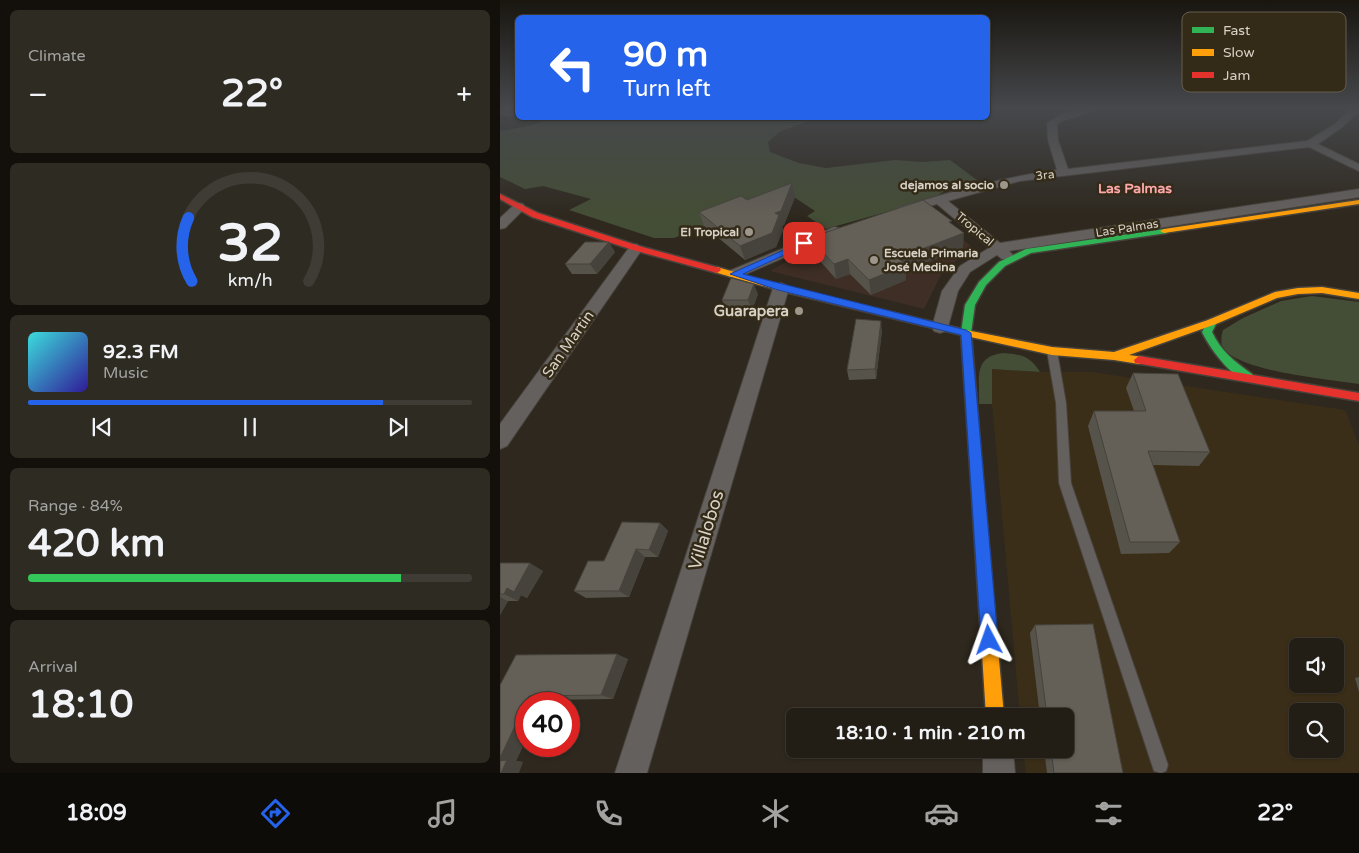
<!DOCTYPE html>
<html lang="en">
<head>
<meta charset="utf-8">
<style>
	:root { --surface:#221e16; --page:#2e2b23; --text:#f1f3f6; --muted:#a2a2a1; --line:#3f3c35; --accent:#2563eb }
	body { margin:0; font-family:"Varela Round",sans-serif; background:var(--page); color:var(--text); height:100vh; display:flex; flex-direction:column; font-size:19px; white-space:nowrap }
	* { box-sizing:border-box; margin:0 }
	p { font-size:16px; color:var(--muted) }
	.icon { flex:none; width:28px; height:28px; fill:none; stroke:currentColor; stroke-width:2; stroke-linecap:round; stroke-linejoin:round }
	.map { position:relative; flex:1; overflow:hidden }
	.drawer { display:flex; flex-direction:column; gap:10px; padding:10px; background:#13100c; width:500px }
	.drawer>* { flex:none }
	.hud { position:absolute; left:15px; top:15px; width:475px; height:105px; border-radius:8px; box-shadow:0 1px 4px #0004,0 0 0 1px var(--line); background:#2563eb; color:#fff; overflow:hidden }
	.tools { position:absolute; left:789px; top:638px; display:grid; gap:10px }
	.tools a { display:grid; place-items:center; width:55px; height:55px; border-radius:8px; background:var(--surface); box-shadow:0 1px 4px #0004,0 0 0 1px var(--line); font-size:25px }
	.speed { position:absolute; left:15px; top:692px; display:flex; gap:10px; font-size:25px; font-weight:700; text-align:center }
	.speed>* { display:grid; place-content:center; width:65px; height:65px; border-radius:50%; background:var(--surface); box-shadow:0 1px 4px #0004,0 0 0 1px var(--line); line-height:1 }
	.speed .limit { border:8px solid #d22; background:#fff; color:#111 }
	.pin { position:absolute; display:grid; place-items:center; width:42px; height:42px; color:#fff; margin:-21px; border-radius:10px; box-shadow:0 2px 8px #0006 }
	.me { position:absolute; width:55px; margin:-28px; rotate:356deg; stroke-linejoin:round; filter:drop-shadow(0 0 4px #0008) }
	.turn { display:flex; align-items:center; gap:18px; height:105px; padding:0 25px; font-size:22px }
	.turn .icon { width:65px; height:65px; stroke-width:2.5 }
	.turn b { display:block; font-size:35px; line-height:42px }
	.big { font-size:38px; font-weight:700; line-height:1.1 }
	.drawer .widget { flex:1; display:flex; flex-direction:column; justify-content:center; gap:8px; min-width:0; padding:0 18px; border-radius:8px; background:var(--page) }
	.drawer .dial { align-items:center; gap:0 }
	.dial svg { height:130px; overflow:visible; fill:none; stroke:var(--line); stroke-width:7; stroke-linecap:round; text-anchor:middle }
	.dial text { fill:var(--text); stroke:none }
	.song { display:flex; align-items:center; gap:15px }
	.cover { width:60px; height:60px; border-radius:8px; background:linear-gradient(135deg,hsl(180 70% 55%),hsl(250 70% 35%)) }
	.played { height:5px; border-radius:2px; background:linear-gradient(90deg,var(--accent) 80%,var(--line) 80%) }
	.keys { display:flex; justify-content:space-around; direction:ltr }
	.heat { display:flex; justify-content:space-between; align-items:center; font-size:28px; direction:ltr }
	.charge { height:8px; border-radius:4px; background:linear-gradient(90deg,#34c759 84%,var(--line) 0) }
	.trip { position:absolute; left:286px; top:708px; width:288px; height:50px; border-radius:8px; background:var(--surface); box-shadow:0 1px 4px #0004,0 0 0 1px var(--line); font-weight:700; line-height:50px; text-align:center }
	.menu { display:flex; height:80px; justify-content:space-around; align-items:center; background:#0e0c09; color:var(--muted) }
	.menu .icon { width:35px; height:35px }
	.menu .current { color:var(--accent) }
	.menu b { font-size:22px; color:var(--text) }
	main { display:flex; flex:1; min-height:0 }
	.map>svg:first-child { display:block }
</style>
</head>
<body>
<main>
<section class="drawer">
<div class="widget"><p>Climate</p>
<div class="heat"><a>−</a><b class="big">22°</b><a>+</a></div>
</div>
<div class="widget dial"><svg viewBox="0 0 100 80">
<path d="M14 69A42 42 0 1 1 86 69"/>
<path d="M14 69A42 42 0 0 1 12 30" stroke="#2563eb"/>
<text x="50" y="56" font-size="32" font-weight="700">32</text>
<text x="50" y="72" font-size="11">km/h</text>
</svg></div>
<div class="widget">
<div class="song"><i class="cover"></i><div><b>92.3 FM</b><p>Music</p></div></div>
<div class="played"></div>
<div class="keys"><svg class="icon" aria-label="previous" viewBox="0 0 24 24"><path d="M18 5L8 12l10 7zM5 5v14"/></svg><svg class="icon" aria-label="pause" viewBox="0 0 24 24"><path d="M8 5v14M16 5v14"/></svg><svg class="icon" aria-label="next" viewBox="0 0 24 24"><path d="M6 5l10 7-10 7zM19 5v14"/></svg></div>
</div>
<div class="widget"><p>Range · 84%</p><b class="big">420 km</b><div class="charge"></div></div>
<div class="widget"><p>Arrival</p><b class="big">18:10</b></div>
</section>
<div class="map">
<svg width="859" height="773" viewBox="0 0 859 773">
	<rect width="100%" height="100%" fill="#2e281e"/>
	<path fill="#3b2e18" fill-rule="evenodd" d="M 491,369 L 540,372 L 592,372 L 845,410 L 859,445 L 859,773 L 526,773 L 523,749 L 565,749 L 565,716 L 520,716 L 492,404 ZM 798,646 L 835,646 L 835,684 L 798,684 ZM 798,711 L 835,711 L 835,749 L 798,749 Z"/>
	<path fill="#3e2e25" d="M 427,208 L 473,248 L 443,271 L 424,309 L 270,271 L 325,240 Z"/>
	<path fill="#444d35" d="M 53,118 L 316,118 L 279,132 L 268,142 L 270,152 L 299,163 L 326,168 L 395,160 L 423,162 L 450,160 L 477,180 L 449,188 L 432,199 L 326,229 L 307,216 L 315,211 L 294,197 L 205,226 L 174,238 L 154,238 L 69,210 L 91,199 L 43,186 L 25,189 L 0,177 L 0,131 L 29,126 Z
		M 812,296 L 859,302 L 859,384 C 829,379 742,372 724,349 C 720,343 721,337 723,330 L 743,318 L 781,301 Z
		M 504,353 C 523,355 530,356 540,372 L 492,369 L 492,404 L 479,404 C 480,379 472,356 504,353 Z"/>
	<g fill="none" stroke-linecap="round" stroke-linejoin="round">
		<defs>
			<path id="lane" d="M 552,348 L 557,351 L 566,403 L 571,483 L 668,765 L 666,771 L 661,773 L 654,771 L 652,765 L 559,483 L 556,403 L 547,351 Z"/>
			<path id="street" d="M 583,107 L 594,107 C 584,118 569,116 557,124 L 558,140 L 568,169 L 807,141 L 835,124 L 852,107 L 859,107 L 859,111 L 841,128 L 818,144 L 859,164 L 859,171 L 809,147 L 520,181 L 448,201 L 500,243 L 859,189 L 859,197 L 509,251 L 514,256 L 512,259 L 502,259 L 497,255 L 470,272 L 458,291 L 448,327 L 446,331 L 440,333 L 434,331 L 432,327 L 442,291 L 460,266 L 489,248 L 437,204 L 403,214 L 397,210 L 399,207 C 451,192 503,177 557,170 L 548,140 L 547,123 L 558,116 Z
				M 19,203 L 23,204 L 25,207 L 23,210 L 5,228 L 0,229 L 0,218 L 15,204 Z
				M 334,227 L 339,228 L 341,231 L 339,234 L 239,277 L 229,277 L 227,274 L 229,271 Z
				M 136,244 L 143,248 L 7,446 L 0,449 L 0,424 L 131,245 Z
				M 281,283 L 286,285 L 289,288 L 147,773 L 115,773 L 273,288 L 276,285 Z
				M 483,749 L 513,749 L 515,773 L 483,773 Z"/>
			<path id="fast" d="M 664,229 L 667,229 L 667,233 L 531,253 L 505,266 L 486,285 L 475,305 L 471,333 L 482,466 L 481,470 L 476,472 L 471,470 L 470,466 L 461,333 L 465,305 L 479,282 L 499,262 L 526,249 Z
				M 712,319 L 717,322 L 712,332 C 721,351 735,362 752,374 L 754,377 L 752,380 C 735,385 708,345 702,332 L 708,320 Z"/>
			<path id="slow" d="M 859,200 L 859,204 L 664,233 L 660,231 L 664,229 Z
				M 217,267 L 283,286 L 466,330 L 552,347 L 614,352 L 708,320 L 775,292 L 798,288 L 822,287 L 859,293 L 859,299 L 822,293 L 798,294 L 777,298 L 716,324 L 629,355 L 643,357 L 644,360 L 643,363 L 639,364 L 614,360 L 552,355 L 466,336 L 281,291 L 214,272 L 213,270 Z
				M 476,460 L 481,462 L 482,466 L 504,716 L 486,716 L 470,466 L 471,462 Z"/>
			<path id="jam" d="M 0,194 L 38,213 L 139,246 L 220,268 L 221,270 L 217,273 L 133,250 L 32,217 L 0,199 Z
				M 639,356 L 859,393 L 859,401 L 635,363 L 634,360 Z"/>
		</defs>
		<use href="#lane" stroke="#47423b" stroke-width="2"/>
		<use href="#street" stroke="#47423b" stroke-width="2"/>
		<use href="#fast" stroke="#47423b" stroke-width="3"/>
		<use href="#slow" stroke="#47423b" stroke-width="3"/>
		<use href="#jam" stroke="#47423b" stroke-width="3"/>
		<use href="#lane" fill="#64605e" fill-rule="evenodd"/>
		<use href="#street" fill="#64605e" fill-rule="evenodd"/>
		<use href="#fast" fill="#30b455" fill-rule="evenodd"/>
		<use href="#slow" fill="#ff9f0a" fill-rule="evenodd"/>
		<use href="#jam" fill="#e5322d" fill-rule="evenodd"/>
	</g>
	<path fill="#56534b" d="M 0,107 L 18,107 L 11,117 L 2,115 L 0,116 Z
		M 292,183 L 295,197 L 284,225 L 282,226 L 283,230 L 276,247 L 245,260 L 204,226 L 199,212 L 247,200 Z
		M 452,224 L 463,248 L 406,270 L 406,280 L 371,295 L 350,274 L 336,279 L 312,252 L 309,238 Z
		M 115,252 L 97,274 L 72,274 L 65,264 Z
		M 258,294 L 252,310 L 226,310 L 222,300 Z
		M 382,331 L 376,379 L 349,380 L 347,370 Z
		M 633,373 L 710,452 L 699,466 L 653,465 L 680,542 L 669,553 L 621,554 L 588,426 L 594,411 L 634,411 L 626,388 Z
		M 160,523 L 168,531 L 158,557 L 145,557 L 129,597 L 86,598 L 74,591 Z
		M 0,563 L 43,571 L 27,598 L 21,595 L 18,601 L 8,601 L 0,615 Z
		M 535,625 L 623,773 L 547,773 L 544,749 L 565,749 L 565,716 L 540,716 L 530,633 Z
		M 16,655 L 128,659 L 113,699 L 43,700 L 26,704 L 26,739 L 16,761 L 23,762 L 0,773 Z
		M 859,677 L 859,692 L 855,678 Z"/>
	<path fill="#46433d" d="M 18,109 L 18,114 L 11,117 L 8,112 Z
		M 292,183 L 295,197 L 284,225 L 282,226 L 283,230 L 276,247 L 245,260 L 240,246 L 275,213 Z
		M 464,233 L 463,248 L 406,270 L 406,280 L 371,295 L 369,280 L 398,258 Z
		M 109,242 L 115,252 L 97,274 L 90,264 Z
		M 348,259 L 350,274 L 336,279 L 334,264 Z
		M 254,284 L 258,294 L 252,310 L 248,300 Z
		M 381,321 L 382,331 L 376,379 L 375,369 Z
		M 160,523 L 168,531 L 158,557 L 149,550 Z
		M 136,549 L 145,557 L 129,597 L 119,591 Z
		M 30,563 L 43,571 L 27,598 L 21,595 L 18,601 L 4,594 L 7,588 Z
		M 0,597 L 8,601 L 0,615 Z
		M 117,654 L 128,659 L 113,699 L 101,695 Z
		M 29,696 L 43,700 L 41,704 L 26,704 L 26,739 L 16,761 L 23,762 L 19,773 L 1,773 L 0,758 Z"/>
	<path fill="#646057" stroke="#46433d" d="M 0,107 L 18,107 L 18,109 L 8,112 L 0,111 Z
		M 292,183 L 281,211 L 275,213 L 279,215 L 272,233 L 240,246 L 199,212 L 241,196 L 247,200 Z
		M 423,200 L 452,221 L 449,222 L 464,233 L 398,258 L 406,265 L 369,280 L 348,259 L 334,264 L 309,238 Z
		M 85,242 L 109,242 L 90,264 L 65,264 Z
		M 231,278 L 254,284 L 248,300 L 222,300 Z
		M 356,319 L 381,321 L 375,369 L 347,370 Z
		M 633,373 L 678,374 L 710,452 L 648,451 L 680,542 L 630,542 L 594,411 L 646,411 Z
		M 122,522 L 160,523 L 149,550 L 136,549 L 119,591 L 74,591 L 88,561 L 104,561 Z
		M 0,563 L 30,563 L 14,592 L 7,588 L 4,594 L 0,594 Z
		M 593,624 L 623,773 L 554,773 L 551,749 L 565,749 L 565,716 L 547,716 L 535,625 Z
		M 117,654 L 101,695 L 29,696 L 0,758 L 0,685 L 16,655 Z
		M 7,760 L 1,773 L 0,773 L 0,761 Z"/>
	<linearGradient id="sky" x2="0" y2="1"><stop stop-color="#191610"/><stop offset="0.5" stop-color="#46484c"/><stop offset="1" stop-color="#46484c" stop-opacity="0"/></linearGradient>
	<rect width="859" height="216" fill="url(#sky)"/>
	<path fill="#2563eb" stroke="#184099" d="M 304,241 L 308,243 L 306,245 L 243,274 L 466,330 L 471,333 L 498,640 L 495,646 L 489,648 L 483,646 L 481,640 L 461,335 L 278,290 L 230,274 Z"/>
	<g fill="#9c968b" stroke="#342a18" stroke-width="2">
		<circle cx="504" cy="185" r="5"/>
		<circle cx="249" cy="232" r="5"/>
		<circle cx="374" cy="260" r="5"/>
		<circle cx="299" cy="311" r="5"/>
	</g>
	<g text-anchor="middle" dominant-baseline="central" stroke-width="5" stroke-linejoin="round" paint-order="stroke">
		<g font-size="12" fill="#d7d1c6" stroke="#342a18">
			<text transform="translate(545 175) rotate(-7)">3ra</text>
			<text transform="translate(627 228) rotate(-9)">Las Palmas</text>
			<text transform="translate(475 229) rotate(40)">Tropical</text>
		</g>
		<g font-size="12" font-weight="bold" fill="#d7d1c6" stroke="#342a18" text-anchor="end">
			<text x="494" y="185">dejamos al socio</text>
			<text x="239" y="232">El Tropical</text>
			<text x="384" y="253" text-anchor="start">Escuela Primaria<tspan x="384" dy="14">José Medina</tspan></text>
		</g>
		<g font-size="14" font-weight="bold" fill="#fda9aa" stroke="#342a18">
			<text x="635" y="188">Las Palmas</text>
		</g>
		<g font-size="15" font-weight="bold" fill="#d7d1c6" stroke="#342a18" text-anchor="end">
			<text x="289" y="311">Guarapera</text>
		</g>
		<g font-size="15" fill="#d7d1c6" stroke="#342a18">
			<text transform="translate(68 344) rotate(-55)">San Martin</text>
		</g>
		<g font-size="18" fill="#d7d1c6" stroke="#342a18">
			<text transform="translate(206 530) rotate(-73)">Villalobos</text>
		</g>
	</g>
	<rect x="682" y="12" width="164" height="80" rx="8" fill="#342a18" stroke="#655c4c" stroke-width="1"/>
	<rect x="692" y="27" width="22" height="6" fill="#30b455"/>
	<rect x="692" y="49" width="22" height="7" fill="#ff9f0a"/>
	<rect x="692" y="72" width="22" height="6" fill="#e5322d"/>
	<g font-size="14" fill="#d7d1c6">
		<text x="723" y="35">Fast</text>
		<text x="723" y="57">Slow</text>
		<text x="723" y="80">Jam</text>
	</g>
</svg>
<div class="tools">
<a><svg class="icon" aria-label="sound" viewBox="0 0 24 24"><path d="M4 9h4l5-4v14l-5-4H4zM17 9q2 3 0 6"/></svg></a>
<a><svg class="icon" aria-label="search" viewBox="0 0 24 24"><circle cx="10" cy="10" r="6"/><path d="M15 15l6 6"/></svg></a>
</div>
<div class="speed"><div class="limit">40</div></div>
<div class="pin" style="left:304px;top:243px;background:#d93025"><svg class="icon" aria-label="arrive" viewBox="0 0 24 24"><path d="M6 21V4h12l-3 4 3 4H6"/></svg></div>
<svg class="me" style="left:489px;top:640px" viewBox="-20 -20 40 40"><path d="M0-17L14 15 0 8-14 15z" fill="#2563eb" stroke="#fff" stroke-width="4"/></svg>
<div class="trip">18:10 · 1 min · 210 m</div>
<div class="hud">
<div class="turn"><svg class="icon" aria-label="left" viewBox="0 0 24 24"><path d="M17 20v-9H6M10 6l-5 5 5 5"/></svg><div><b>90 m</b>Turn left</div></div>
</div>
</div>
</main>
<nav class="menu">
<b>18:09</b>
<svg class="icon current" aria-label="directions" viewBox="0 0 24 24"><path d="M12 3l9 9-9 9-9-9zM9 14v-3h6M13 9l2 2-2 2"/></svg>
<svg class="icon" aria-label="music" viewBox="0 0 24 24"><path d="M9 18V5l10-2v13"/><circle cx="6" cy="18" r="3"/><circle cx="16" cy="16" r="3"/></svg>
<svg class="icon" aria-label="phone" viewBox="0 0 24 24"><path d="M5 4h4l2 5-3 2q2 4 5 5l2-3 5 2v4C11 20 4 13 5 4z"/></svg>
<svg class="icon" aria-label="climate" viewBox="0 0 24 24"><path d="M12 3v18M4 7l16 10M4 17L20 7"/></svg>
<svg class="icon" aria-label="car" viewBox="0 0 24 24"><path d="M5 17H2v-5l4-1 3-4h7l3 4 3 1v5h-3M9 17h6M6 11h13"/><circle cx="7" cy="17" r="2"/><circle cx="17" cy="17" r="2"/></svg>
<svg class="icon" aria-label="filters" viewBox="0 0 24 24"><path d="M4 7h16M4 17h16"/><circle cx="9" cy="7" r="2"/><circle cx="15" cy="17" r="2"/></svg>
<b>22°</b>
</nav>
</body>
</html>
